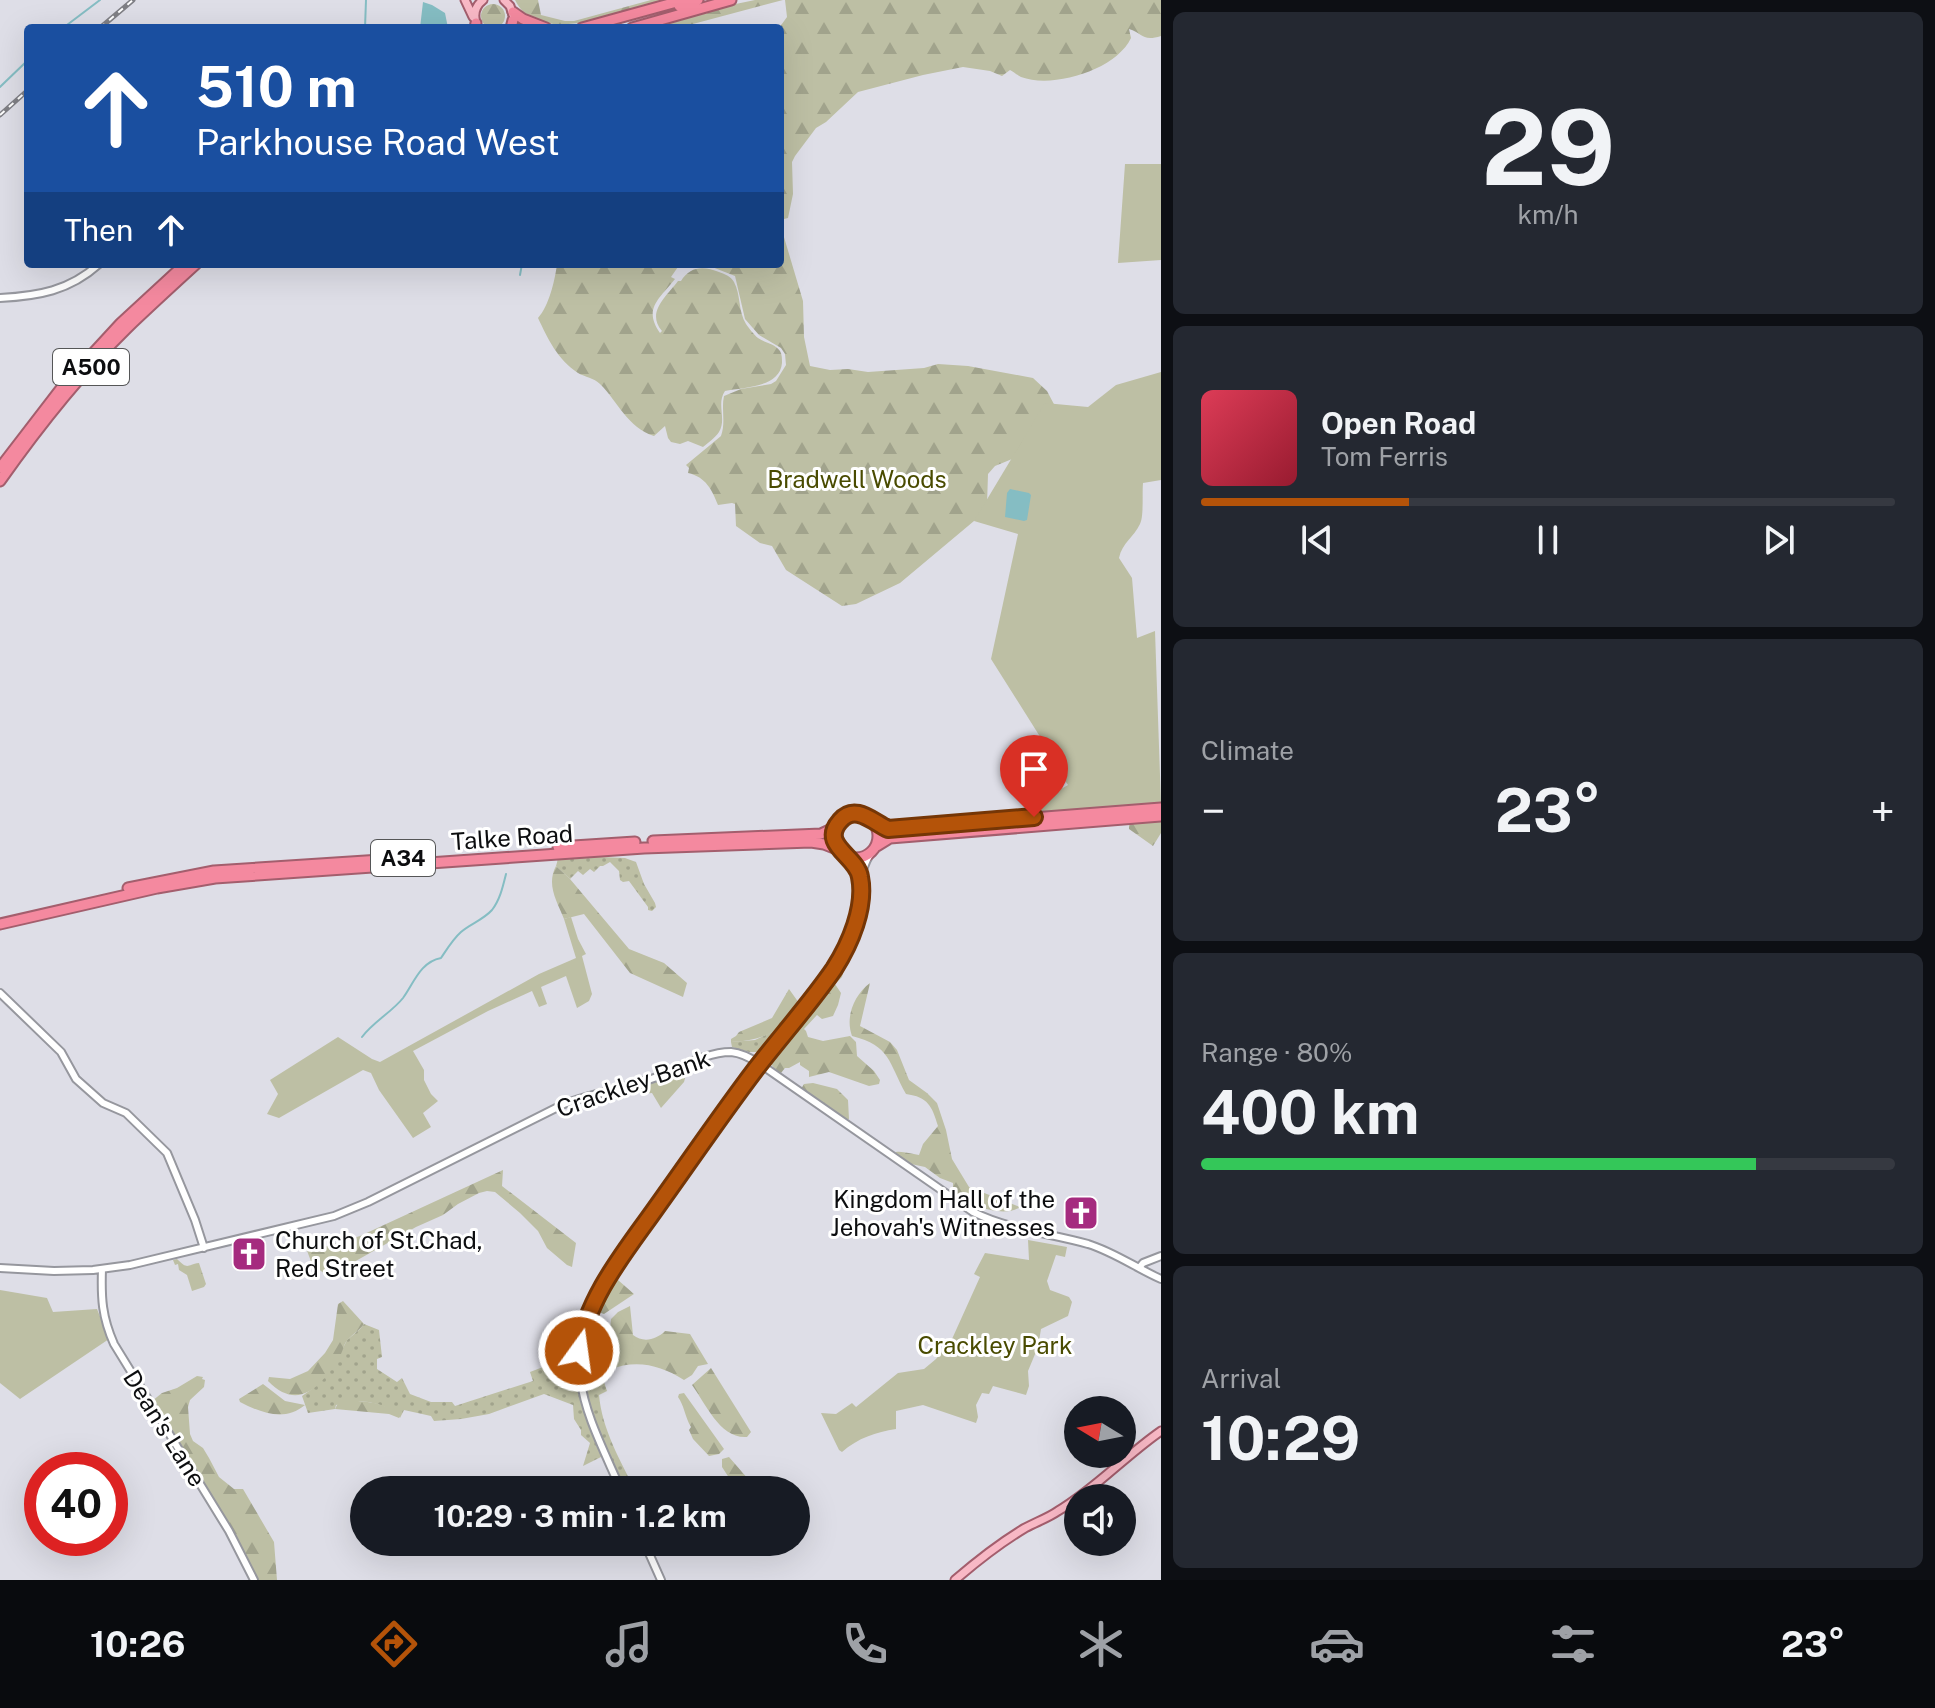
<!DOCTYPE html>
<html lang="en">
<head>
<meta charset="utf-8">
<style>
	:root { --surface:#171b24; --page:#242831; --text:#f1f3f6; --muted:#9ea1a6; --line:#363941; --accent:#b45309 }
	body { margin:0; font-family:"Public Sans",sans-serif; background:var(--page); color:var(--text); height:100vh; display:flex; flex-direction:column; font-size:30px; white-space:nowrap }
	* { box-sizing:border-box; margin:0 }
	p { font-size:26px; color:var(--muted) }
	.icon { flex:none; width:44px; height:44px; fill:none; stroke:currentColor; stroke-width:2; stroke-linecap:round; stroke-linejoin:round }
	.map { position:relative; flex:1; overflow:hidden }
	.drawer { display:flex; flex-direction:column; gap:12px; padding:12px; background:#0d0f14; width:774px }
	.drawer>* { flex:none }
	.hud { position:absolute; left:24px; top:24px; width:760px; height:244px; border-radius:8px; box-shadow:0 8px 32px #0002; background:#1a4fa0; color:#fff; overflow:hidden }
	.needle { width:52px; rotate:280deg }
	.fabs { position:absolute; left:1064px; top:1396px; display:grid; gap:16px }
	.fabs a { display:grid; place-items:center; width:72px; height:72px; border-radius:50%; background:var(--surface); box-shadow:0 8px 32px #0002; font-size:40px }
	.speed { position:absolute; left:24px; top:1452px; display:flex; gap:16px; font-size:40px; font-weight:700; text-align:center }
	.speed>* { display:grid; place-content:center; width:104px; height:104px; border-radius:50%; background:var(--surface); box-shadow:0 8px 32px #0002; line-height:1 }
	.speed .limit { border:12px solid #d22; background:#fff; color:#111 }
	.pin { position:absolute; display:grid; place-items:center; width:68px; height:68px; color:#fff; margin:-82px -34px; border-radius:50% 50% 50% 0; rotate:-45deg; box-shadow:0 0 8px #0007 }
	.pin .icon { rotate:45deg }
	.me { position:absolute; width:88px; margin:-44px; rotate:14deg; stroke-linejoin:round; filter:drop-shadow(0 0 6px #0008) }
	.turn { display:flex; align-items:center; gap:28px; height:168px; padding:0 40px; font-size:36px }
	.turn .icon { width:104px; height:104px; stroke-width:2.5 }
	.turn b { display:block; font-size:56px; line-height:68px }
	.then { display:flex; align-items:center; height:76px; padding:0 40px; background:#0003; gap:16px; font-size:30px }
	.big { font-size:60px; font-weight:700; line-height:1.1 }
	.drawer .widget { flex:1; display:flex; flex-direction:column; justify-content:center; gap:12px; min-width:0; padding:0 28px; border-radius:12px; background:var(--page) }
	.drawer .dial { align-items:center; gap:0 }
	.dial b { font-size:104px; line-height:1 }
	.song { display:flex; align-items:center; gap:24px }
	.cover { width:96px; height:96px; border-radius:12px; background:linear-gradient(135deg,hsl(350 70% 55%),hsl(350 70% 35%)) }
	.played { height:8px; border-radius:4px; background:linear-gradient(90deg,var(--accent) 30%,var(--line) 30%) }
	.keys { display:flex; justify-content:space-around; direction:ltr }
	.heat { display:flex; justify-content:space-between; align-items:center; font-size:44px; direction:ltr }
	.charge { height:12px; border-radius:6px; background:linear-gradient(90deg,#34c759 80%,var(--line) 0) }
	.trip { position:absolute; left:350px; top:1476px; width:460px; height:80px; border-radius:40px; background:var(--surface); box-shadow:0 8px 32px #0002; font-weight:700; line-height:80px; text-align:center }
	.menu { display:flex; height:128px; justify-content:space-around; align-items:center; background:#090b0e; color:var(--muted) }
	.menu .icon { width:56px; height:56px }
	.menu .active { color:var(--accent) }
	.menu b { font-size:36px; color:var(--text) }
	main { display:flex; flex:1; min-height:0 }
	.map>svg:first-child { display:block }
</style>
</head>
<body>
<main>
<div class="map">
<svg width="1161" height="1580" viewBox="0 0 1161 1580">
	<defs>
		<pattern id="grass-dots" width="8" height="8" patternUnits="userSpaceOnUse" patternTransform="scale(2)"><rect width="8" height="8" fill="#bdbfa4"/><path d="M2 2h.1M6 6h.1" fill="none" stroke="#a1a38c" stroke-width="1.8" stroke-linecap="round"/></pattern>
		<pattern id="forest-firs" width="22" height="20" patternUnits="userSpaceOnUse" patternTransform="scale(2)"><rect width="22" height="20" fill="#bdbfa4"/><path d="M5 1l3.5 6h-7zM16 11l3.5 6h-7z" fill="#a1a38c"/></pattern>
	</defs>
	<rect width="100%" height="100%" fill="#dedee7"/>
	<path fill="url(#grass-dots)" d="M 576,856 L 625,858 L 636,862 L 644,884 L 655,903 L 656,907 L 652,911 L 648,910 L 648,907 L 629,881 L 623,882 L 620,880 L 619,871 L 610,862 L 603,866 L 600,866 L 594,872 L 590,869 L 583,875 L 578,871 L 570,879 L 556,866 L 558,859 Z
		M 780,1028 L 761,1052 L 749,1052 L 732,1047 L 731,1042 L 755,1040 Z
		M 364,1324 L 379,1330 L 382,1357 L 377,1359 L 377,1369 L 397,1382 L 402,1378 L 410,1394 L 431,1402 L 452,1402 L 455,1406 L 533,1381 L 530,1372 L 556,1362 L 552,1351 L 549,1351 L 548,1349 L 561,1335 L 576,1337 C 578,1349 575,1362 576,1375 C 578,1404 590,1429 602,1454 L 601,1457 L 583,1466 L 590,1443 L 581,1435 L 581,1430 L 574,1419 L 573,1405 L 544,1394 L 489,1414 L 461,1419 L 434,1421 L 431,1416 L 404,1410 L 400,1418 C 392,1407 372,1401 356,1401 C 350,1401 342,1404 336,1405 L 335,1409 L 308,1413 L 302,1396 L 312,1389 L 340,1354 L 347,1340 L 360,1329 Z
		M 602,1376 L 607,1391 L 599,1395 C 602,1429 620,1460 635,1490 L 624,1489 L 588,1405 L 583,1378 Z"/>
	<path fill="url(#forest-firs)" d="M 515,0 L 538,0 L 541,15 L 565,21 L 574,21 L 651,0 L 674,0 C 656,5 637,9 619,14 C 587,22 534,38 515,0 Z
		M 755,0 L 783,0 L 678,28 L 655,28 L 726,6 Z
		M 785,0 L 1161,0 L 1161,36 C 1142,42 1143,33 1129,29 L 1131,38 C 1116,70 1053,89 1021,77 C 1017,75 1014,72 1010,70 L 1002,76 L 990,71 L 963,67 L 923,75 L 858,92 L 826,122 L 816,128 L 795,156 L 792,162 L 793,194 L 788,218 L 780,220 L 779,28 L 787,17 Z
		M481 16a12 12 0 1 1 24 0a12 12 0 1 1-24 0Z
		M 781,227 L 803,301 L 804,337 L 810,366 L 830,370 L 848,369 L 868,372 L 924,368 L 938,364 L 968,366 L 1033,378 L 1047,391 L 1056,408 L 1017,457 L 995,466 L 988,474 L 987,505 L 981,518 L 974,521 L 900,583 L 856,604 L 842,606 L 786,570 L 772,546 L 760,543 L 736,526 L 735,504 L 732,503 L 718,505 C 712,490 706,477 688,473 L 689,468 L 686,465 L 721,436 C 726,422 721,409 724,396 L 741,389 L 771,384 L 776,381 L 786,365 L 785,354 L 781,348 L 759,335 L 745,319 L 735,276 L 707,265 L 780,264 Z
		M 557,264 L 680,264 L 671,277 L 675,279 C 659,299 643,309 660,333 L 662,331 C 646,312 666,297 678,281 L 681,281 C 690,266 704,266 719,272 C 724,274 731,276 734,282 C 741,295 738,311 746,324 C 749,328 754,335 758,338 C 765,343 775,344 780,351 C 782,354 782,359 782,363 C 780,388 743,387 725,391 C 716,404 727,419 719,432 C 715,438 708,443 703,447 L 688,441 L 680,444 L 671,442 L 668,438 L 665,426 L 654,436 C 627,427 619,403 600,384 C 594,378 585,377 578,373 C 557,359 548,339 538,318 C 549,306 555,280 557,264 Z
		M 1161,820 L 1161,833 L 1153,846 L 1129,829 L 1129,822 Z
		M 556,866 L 570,879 L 629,949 L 664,963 L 687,983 L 683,997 L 630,973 L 584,914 L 564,919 C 557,901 546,885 556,866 Z
		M 839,967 L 844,969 L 842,977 L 835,984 L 841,993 L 838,1005 L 833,1016 L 822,1019 L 817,1015 L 804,1029 L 806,1031 L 808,1037 L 823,1041 L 850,1036 L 856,1042 L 857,1056 L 874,1071 L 880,1080 L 879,1084 L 869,1086 L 829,1072 L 809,1077 L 809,1071 L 800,1065 L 800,1062 L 789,1068 L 785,1068 L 781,1073 C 778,1071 772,1067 771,1063 C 769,1056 787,1035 792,1028 L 796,1029 L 806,1010 Z
		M 870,983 L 860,1026 L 890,1042 L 897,1050 L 909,1080 L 927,1093 L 937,1103 L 946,1130 L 952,1159 L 969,1187 L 1020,1207 C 1006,1217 976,1208 962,1199 C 959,1197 955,1191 953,1189 L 953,1183 L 940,1178 L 925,1167 L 911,1164 L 896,1155 L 896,1152 C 903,1151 911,1154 919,1155 L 923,1144 L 938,1126 C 932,1106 928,1097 906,1094 C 888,1062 891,1046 852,1036 C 845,1017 854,995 870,983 Z
		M 789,989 L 799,1003 C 787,1031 760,1041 731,1042 L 731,1039 L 736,1036 L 739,1032 L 772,1018 Z
		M 813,1083 L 837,1089 L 848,1100 L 849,1119 L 846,1120 L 801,1089 L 804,1084 Z
		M 503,1170 L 502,1186 L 576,1243 L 572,1267 L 567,1265 L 547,1248 L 538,1231 L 520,1213 L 495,1192 L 487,1191 L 479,1193 L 458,1204 L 443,1215 L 416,1227 L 354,1262 L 336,1278 L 330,1278 L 312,1264 L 306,1248 L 327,1246 L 360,1236 Z
		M 177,1259 C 189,1271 187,1264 199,1263 L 206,1284 L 204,1287 L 192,1291 L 187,1275 L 179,1270 L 178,1264 L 175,1265 L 173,1260 Z
		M 618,1280 L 634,1294 L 604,1314 L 601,1313 L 599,1309 C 602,1298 609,1286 618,1280 Z
		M 343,1301 L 364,1324 C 359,1331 351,1335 346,1342 C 344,1345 343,1350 341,1354 C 324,1383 300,1414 268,1381 L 269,1377 L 290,1379 L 308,1371 L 325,1353 L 333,1340 L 338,1304 Z
		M 630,1306 L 633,1335 C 643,1343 656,1340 665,1331 L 690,1334 L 708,1364 L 698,1366 L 692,1375 L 684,1380 C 660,1365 636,1359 609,1370 L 607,1363 L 611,1319 L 618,1312 Z
		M 595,1316 L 604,1323 L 598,1359 L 593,1365 L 589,1366 L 585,1363 L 586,1351 Z
		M 711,1368 L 751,1432 L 747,1437 C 720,1439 706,1404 692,1385 Z
		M 197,1376 L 203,1377 L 202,1379 L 205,1380 L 204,1387 L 190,1400 L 188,1407 L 190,1434 L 193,1441 L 203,1448 L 209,1458 L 219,1477 L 234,1489 L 243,1489 L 274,1542 L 277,1580 L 256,1580 L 152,1401 L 162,1393 L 177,1388 Z
		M 263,1384 L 285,1401 L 305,1405 C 285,1422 261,1413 240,1402 L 239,1399 Z
		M 684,1393 L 724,1449 L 719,1454 L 709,1456 L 693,1439 L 689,1430 L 691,1427 C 685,1417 684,1405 678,1397 L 679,1394 Z
		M 346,1401 C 362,1400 387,1403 399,1415 L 399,1418 L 389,1414 L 335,1409 L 338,1403 Z
		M 729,1457 L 749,1480 L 750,1490 L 737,1490 L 722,1467 L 722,1459 Z"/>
	<path fill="#bdbfa4" d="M 1125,164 L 1161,164 L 1161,260 L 1118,263 Z
		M 1161,372 L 1161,480 L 1143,483 C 1142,494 1144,516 1140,524 C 1134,537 1122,543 1119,558 L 1132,578 L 1137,638 L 1155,631 L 1161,804 L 1021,814 L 1025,810 L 1068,785 L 1042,747 L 1044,743 L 991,659 L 1018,534 L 974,521 L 1045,403 L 1088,407 L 1116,385 Z
		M 571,917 L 578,939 L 586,954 L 582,956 L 592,994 L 589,1001 L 577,1008 L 566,976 L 541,987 L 547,1004 L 539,1007 L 532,991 L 488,1011 L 413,1051 L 424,1070 L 424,1080 L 431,1094 L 438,1101 L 423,1113 L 431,1127 L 413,1138 L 379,1090 L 371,1073 L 363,1070 L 279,1118 L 267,1114 L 278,1094 L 270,1080 L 338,1037 L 372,1059 L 380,1062 L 539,974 L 576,958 L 564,919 Z
		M 681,1072 L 686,1075 L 684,1082 L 661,1108 L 652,1093 L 642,1094 L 641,1086 Z
		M 1028,1240 L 1067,1247 L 1065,1257 L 1056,1255 L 1047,1281 L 1050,1290 L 1069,1297 L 1072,1302 L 1068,1316 L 1041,1329 L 1038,1347 L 1028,1371 L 1029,1386 L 1026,1395 L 993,1386 L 989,1394 L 982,1393 L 976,1405 L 978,1417 L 976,1423 L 923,1405 L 896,1411 L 896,1429 C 876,1432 858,1438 842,1452 L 839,1450 L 821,1413 L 836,1414 L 852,1403 L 856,1407 L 898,1373 L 924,1369 L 936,1359 L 952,1339 L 980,1277 L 974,1274 L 985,1253 L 1029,1260 Z
		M 0,1290 L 47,1298 L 53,1312 L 97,1309 L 109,1339 L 20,1399 L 0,1383 Z"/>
	<path fill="#85bdc3" d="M 423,2 L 432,5 L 445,13 L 448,28 L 420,28 Z
		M 1010,489 L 1029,493 L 1031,495 L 1027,520 L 1024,521 L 1005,517 L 1007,493 Z"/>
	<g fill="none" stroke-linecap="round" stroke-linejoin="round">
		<path stroke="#85bdc3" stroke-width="2" d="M 63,28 L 100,0
			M 365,28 L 366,0
			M 0,87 L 28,60
			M 520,275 L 522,264
			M 362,1037 C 373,1022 392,1012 403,998 C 414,983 420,962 441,958 C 447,949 453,939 461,932 C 470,924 483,920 492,910 C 500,900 503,886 506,874"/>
		<defs>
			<path id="minor" d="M 0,298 C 38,296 69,291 99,264
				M 848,857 L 855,864 L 860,876
				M 0,993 L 61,1052 L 76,1079 L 103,1103 L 126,1113 L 167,1153 L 195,1220 L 204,1248
				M 0,1268 L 54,1271 L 93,1270 L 130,1265 L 334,1216 L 368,1202 L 564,1104 C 594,1093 625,1088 654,1078 C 679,1069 705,1052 731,1052 C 742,1053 751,1058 760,1064 L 973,1212 C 1010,1230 1049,1233 1088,1244 C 1114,1252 1136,1268 1161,1279
				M 1139,1268 L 1143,1263 L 1161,1256
				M 102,1269 C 101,1298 102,1317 114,1344 L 229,1531 L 254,1580
				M 621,1490 C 588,1414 556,1365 604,1285 L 734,1098 L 834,969 C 843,954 851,939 856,922 C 863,898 856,872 872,852
				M 644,1542 L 661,1580"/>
			<path id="major" d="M 465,0 L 473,17
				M 504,0 L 510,6 L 513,15
				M 477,26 C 473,16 474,7 483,0
				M 955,1580 C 977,1561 1000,1543 1025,1528 C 1036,1522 1048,1518 1058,1511 C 1095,1489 1125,1456 1161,1431"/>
			<path id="highway" d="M 679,6 L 698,0
				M 513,12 L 523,19 L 546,28
				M 475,28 L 476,23
				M 511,28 L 513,20
				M 582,28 L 684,0
				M 632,28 L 731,0
				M 0,468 L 63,386 L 121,323 L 185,264
				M 0,481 C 38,427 80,374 127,328 C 150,306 173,285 196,264
				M834 836a22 22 0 1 1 44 0a22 22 0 1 1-44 0Z
				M 875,823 L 888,829 L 1161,808
				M 653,841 L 821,834 L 836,827
				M 877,846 L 890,838 L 1161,816
				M 558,847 L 635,842
				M 128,888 L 214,871 L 427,857
				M 0,924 L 157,888 L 215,878 L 644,848 L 811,842 L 824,844 L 839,850"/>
		</defs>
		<use href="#minor" stroke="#96979e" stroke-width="10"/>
		<use href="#major" stroke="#a35e6d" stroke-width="11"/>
		<use href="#highway" stroke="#a35e6d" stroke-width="13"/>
		<use href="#minor" stroke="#fff" stroke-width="6"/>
		<use href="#major" stroke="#f8b8c5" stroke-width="7"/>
		<use href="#highway" stroke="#f4899f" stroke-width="9"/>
		<defs>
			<path id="rail" d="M 100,28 L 133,0
				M 0,115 L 28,90"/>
		</defs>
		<use href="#rail" stroke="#7f7f85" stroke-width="5"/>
		<use href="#rail" stroke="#fff" stroke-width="2" stroke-dasharray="6" stroke-linecap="butt"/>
	</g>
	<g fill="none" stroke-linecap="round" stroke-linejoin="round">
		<defs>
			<path id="route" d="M 579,1351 C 587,1297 625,1252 656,1208 C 689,1162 721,1115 755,1070 C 781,1036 810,1004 834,969 C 850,944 866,907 860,877 C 857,856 819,845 840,821 C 855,803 873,822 888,829 L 1034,817"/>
		</defs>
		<use href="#route" stroke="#753606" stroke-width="20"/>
		<use href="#route" stroke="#b45309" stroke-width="14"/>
	</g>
	<defs>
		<symbol id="church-square" viewBox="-11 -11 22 22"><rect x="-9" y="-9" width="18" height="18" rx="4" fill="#a52b7f" stroke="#fff"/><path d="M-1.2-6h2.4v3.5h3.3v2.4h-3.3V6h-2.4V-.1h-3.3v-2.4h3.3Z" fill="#fff"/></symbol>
	</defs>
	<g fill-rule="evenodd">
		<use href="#church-square" x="1061" y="1193" width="40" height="40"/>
		<use href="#church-square" x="229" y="1234" width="40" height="40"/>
	</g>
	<g text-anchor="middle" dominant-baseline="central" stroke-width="6" stroke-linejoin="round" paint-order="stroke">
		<g fill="#fff" stroke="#555657" stroke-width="2">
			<rect x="53" y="349" width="76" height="36" rx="6"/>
			<rect x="371" y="840" width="64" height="36" rx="6"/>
		</g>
		<g font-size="22" font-weight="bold" fill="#0c0d0f">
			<text x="91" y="367">A500</text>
			<text x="403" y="858">A34</text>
		</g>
		<g font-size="24" fill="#494b00" stroke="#fff">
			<text x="857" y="479">Bradwell Woods</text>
			<text x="995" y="1345">Crackley Park</text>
		</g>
		<g font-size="24" fill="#0c0d0f" stroke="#fff">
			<text transform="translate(512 837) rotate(-4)">Talke Road</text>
			<text transform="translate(633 1083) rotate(-19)">Crackley Bank</text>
			<text transform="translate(165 1428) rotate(58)">Dean's Lane</text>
		</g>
		<g font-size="24" fill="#0c0d0f" stroke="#fff" text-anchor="end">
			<text x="1055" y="1199">Kingdom Hall of the<tspan x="1055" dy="28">Jehovah's Witnesses</tspan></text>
			<text x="275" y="1240" text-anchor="start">Church of St.Chad,<tspan x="275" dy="28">Red Street</tspan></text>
		</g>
	</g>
</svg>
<div class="fabs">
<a><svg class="needle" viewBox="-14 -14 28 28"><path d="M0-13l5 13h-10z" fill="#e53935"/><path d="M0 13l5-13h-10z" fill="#9ea1a6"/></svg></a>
<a><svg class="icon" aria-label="sound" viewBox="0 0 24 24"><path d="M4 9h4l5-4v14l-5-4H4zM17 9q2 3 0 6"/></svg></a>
</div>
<div class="speed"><div class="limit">40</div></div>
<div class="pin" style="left:1034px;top:817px;background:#d93025"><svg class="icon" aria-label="arrive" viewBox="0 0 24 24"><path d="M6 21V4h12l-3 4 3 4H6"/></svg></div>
<svg class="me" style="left:579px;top:1351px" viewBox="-20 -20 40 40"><circle r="17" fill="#b45309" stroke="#fff" stroke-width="3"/><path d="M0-11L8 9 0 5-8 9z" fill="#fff"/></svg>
<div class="trip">10:29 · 3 min · 1.2 km</div>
<div class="hud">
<div class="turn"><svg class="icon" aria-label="ahead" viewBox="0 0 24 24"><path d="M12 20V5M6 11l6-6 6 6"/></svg><div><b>510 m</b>Parkhouse Road West</div></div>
<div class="then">Then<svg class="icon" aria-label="ahead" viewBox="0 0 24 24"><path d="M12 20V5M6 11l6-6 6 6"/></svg></div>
</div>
</div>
<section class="drawer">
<div class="widget dial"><b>29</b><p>km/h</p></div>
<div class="widget">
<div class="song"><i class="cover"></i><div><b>Open Road</b><p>Tom Ferris</p></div></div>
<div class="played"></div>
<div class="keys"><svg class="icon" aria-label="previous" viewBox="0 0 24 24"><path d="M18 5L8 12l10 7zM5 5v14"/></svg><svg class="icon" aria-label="pause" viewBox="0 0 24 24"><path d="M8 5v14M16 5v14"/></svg><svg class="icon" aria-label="next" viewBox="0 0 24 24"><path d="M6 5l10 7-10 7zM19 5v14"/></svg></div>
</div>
<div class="widget"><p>Climate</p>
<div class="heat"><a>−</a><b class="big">23°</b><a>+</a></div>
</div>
<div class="widget"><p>Range · 80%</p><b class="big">400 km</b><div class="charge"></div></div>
<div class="widget"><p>Arrival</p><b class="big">10:29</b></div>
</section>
</main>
<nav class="menu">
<b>10:26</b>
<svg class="icon active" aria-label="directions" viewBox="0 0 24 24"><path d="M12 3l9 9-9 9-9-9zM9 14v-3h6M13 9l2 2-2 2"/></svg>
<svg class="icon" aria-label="music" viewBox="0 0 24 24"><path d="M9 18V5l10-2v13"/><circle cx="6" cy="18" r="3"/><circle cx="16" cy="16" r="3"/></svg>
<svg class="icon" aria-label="phone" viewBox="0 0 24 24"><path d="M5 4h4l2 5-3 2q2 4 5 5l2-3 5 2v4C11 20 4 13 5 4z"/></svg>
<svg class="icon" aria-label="climate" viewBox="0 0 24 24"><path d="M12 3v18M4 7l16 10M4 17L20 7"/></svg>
<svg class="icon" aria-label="car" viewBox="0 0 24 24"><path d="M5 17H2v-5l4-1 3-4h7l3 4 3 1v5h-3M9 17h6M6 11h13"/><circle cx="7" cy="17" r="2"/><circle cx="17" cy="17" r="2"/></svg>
<svg class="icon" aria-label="filters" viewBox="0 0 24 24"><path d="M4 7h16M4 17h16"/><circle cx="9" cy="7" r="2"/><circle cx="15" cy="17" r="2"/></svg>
<b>23°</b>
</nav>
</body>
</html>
